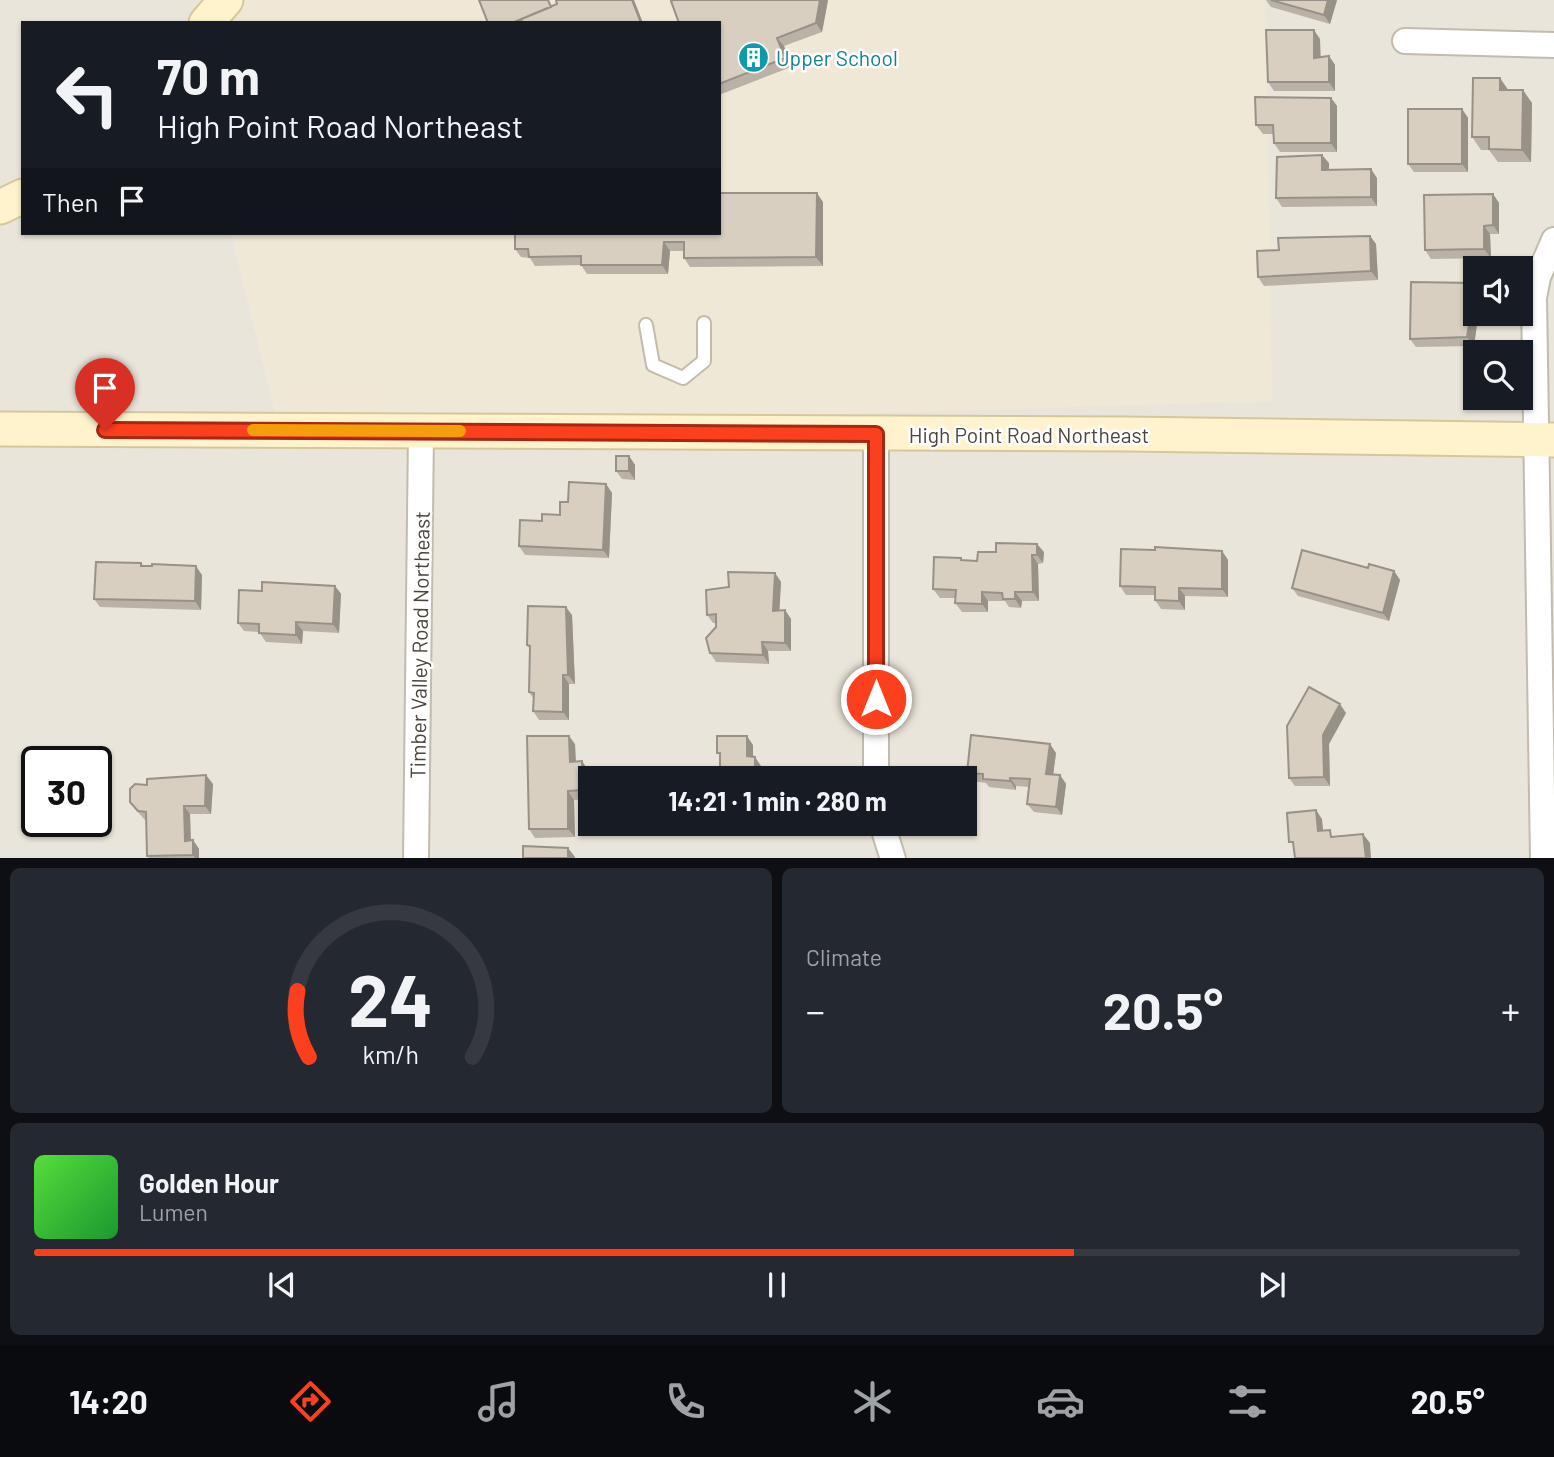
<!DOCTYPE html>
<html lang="en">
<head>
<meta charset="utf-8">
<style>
	:root { --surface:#171b24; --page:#242831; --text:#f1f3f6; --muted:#9ea1a6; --line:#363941; --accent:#fc3f1d }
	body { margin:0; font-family:Barlow,sans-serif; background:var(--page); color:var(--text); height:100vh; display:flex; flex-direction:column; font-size:26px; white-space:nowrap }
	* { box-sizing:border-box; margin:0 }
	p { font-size:23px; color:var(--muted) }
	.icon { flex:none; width:38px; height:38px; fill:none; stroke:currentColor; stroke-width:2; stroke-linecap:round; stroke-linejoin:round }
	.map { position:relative; height:858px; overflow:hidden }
	.side { display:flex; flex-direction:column; gap:10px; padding:10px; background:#0d0f14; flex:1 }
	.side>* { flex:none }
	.banner { position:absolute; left:21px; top:21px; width:700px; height:214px; border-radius:0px; box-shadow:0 2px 5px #0004; background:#171b24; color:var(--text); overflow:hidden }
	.fabs { position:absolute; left:1463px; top:256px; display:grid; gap:14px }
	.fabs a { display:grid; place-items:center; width:70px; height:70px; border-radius:0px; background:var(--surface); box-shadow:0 2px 5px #0004; font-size:35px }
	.speed { position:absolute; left:21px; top:746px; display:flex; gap:14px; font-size:35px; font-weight:700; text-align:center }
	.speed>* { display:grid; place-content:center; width:91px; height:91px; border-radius:50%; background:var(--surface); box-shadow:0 2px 5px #0004; line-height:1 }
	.speed .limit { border:4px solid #111; border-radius:10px; background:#fff; color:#111 }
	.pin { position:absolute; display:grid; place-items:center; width:60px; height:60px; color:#fff; margin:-72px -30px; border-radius:50% 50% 50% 0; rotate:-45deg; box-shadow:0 0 7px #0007 }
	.pin .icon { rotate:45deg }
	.me { position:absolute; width:77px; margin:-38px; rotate:0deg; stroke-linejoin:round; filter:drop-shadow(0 0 5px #0008) }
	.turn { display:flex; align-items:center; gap:24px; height:147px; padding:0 21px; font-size:32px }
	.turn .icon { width:91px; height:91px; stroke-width:2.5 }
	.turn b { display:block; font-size:49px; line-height:60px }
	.then { display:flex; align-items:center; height:66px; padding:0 21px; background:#0003; gap:14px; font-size:26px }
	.big { font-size:52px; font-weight:700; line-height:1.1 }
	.side .widget { flex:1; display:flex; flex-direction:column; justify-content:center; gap:10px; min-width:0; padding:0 24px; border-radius:10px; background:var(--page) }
	.side .dial { align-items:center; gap:0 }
	.dial svg { height:182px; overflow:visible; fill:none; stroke:var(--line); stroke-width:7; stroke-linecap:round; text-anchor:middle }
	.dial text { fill:var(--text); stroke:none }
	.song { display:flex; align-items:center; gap:21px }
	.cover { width:84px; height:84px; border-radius:10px; background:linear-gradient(135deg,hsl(110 70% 55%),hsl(130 70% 35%)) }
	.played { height:7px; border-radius:4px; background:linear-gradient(90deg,var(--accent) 70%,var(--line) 70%) }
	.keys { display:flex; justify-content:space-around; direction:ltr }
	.heat { display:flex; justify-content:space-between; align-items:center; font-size:38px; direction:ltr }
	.side .tiles { flex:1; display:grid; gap:10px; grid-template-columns:1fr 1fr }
	.widget:last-child { grid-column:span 2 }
	.trip { position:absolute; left:578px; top:766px; width:399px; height:70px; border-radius:0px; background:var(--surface); box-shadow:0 2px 5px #0004; font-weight:700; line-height:70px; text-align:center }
	.dock { display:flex; height:112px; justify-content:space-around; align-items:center; background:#090b0e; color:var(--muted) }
	.dock .icon { width:49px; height:49px }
	.dock .current { color:var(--accent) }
	.dock b { font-size:32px; color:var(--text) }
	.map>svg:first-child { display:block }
</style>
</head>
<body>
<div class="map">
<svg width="1554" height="859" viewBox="0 0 1554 859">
	<rect width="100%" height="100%" fill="#f6f3ec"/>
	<path fill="#eae5da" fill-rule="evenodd" d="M 0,0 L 240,0 L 215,23 L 23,23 L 23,233 L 231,233 L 280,431 L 1265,0 L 1554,0 L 1554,858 L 0,858 ZM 1475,268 L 1521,268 L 1521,313 L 1475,313 ZM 1475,352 L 1521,352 L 1521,397 L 1475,397 ZM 37,761 L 96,761 L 96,821 L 37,821 ZM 590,779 L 964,779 L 964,824 L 590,824 Z"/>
	<path fill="#efe8d6" d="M 240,0 L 1265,0 L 1272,401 L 280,431 L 231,233 L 719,233 L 719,23 L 216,23 Z"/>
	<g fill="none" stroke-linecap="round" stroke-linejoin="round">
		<defs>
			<path id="lane" d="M 646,325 L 653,365 L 683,378 L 704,361 L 704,323"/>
			<path id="street" d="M 1405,41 L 1554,45
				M 876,434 L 876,779
				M 882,824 L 893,859
				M 416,859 L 421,431
				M 1543,859 L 1534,298 L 1538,277 L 1554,240"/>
			<path id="secondary" d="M 206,23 L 226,0
				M 0,207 L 23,196
				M 0,429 L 1126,434 L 1554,440"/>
		</defs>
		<use href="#lane" stroke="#c2bbae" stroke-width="16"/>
		<use href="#street" stroke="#c2bbae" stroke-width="28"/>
		<use href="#secondary" stroke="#d6c79b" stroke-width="37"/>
		<use href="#lane" stroke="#fff" stroke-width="12"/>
		<use href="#street" stroke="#fff" stroke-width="24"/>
		<use href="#secondary" stroke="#fff3cd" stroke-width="33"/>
	</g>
	<path fill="#bab2a6" d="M 828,0 L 822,32 L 784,46 L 791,67 L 719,95 L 719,23 Z
		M 1266,0 L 1337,0 L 1330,24 L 1271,7 Z
		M 1320,39 L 1320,57 L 1329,56 L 1335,65 L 1335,91 L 1274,91 L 1268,82 Z
		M 1508,90 L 1532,103 L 1531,162 L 1498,162 L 1489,150 L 1481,150 L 1472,137 Z
		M 1331,98 L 1337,106 L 1337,152 L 1280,152 L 1274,143 L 1274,134 L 1263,134 L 1256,125 Z
		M 1462,109 L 1468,118 L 1468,172 L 1414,172 L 1408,164 Z
		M 1329,163 L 1329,170 L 1377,178 L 1377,206 L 1282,207 L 1276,198 Z
		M 1493,194 L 1499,203 L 1499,234 L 1490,234 L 1491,258 L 1431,259 L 1425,250 Z
		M 823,202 L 823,266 L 690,267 L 684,258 L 684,251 L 670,251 L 668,274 L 587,274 L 581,265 L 535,266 L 530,258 L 521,257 L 515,249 Z
		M 1370,236 L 1376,244 L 1378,280 L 1264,286 L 1258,277 L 1279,250 Z
		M 1475,283 L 1475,313 L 1492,313 L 1491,320 L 1478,317 L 1474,346 L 1416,347 L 1410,339 Z
		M 629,456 L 635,465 L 635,480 L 622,479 L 616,471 Z
		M 606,484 L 612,493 L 609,558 L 525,555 L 519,546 L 542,521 L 560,515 L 568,502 Z
		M 1222,551 L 1228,560 L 1228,597 L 1185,596 L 1185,610 L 1161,609 L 1155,600 L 1155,595 L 1126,595 L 1120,586 Z
		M 1044,552 L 1043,563 L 1038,564 L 1039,601 L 1022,601 L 1021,608 L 1009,607 L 1005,601 L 988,601 L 988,612 L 962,612 L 955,603 L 956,598 L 940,598 L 933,589 L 963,560 L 977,561 Z
		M 141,563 L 144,566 L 152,566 L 202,575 L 201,610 L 100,607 L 94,599 Z
		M 1368,568 L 1394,571 L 1400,580 L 1389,621 L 1298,596 L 1292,588 Z
		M 775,573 L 781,582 L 779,610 L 785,610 L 791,619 L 791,651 L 768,651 L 769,664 L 716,662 L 710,653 L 716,623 L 713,623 L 707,615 L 729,587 Z
		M 335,586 L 341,594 L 339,633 L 303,631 L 302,644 L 266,642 L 259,632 L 244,631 L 238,623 Z
		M 572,615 L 575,684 L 569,684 L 569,720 L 539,720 L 533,711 L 533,698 L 529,692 L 530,649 L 527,645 Z
		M 1346,713 L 1329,744 L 1330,786 L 1295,786 L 1289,778 Z
		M 575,744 L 576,761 L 588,770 L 589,799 L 574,800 L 575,837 L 535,838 L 529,829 Z
		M 1056,753 L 1053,775 L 1060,775 L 1066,784 L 1062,815 L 1034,812 L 1027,804 L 1029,787 L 1016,786 L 1016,790 L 989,787 L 986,783 L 973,781 L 967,773 Z
		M 213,784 L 211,814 L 190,814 L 191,840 L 193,840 L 199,849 L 199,858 L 149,858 L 147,856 L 147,820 L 145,820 L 136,810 L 130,802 L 147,785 Z
		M 723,824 L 768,824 L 768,828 L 727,830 Z"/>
	<path fill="#979187" d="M 632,0 L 634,0 L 643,23 L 641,23 Z
		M 820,0 L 828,0 L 822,32 L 816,23 Z
		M 1328,0 L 1337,0 L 1330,24 L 1324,15 Z
		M 1314,30 L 1320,39 L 1321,66 L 1314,58 Z
		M 777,38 L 784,46 L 791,67 L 785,58 Z
		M 1329,56 L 1335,65 L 1335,91 L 1329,82 Z
		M 1500,78 L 1509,91 L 1500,90 Z
		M 1523,90 L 1532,103 L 1531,162 L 1522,150 Z
		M 1331,98 L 1337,106 L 1337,152 L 1331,143 Z
		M 1462,109 L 1468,118 L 1468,172 L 1462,164 Z
		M 1322,155 L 1329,163 L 1329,179 L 1322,170 Z
		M 1371,169 L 1377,178 L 1377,206 L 1371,197 Z
		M 817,193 L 823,202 L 823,266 L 816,257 Z
		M 1493,194 L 1499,203 L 1499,234 L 1493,225 Z
		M 1484,226 L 1490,234 L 1491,258 L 1484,249 Z
		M 1370,236 L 1376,244 L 1378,280 L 1371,271 Z
		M 664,242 L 670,251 L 668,274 L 662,265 Z
		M 1472,308 L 1478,317 L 1474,346 L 1467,337 Z
		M 1487,313 L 1492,313 L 1491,320 Z
		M 629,456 L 635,465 L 635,480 L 629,471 Z
		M 606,484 L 612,493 L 609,558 L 603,550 Z
		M 1037,544 L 1044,552 L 1043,563 L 1037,555 Z
		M 1222,551 L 1228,560 L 1228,597 L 1222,589 Z
		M 1032,555 L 1038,564 L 1039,601 L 1033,592 Z
		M 196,566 L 202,575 L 201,610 L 195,601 Z
		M 1394,571 L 1400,580 L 1389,621 L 1383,613 Z
		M 775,573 L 781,582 L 779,619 L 773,611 Z
		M 335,586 L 341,594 L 339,633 L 333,624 Z
		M 1179,588 L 1185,596 L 1185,610 L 1179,601 Z
		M 982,592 L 988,601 L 988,612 L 982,604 Z
		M 1015,592 L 1022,601 L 1021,608 L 1015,599 Z
		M 566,607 L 572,615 L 575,684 L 568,675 Z
		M 785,610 L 791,619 L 791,651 L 785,643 Z
		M 296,622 L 303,631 L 302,644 L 296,635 Z
		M 762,642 L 768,651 L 769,664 L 763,655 Z
		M 563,675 L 569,684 L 569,720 L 563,712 Z
		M 1340,704 L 1346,713 L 1329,744 L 1330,786 L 1324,777 L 1323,735 Z
		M 569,736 L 575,744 L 576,771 L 570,762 Z
		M 747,736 L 753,745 L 753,765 L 747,756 Z
		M 1050,744 L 1056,753 L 1052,783 L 1046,774 Z
		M 755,757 L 761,766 L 761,779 L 755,779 Z
		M 582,761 L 588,770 L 589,799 L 583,790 Z
		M 206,775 L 213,784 L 211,814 L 205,806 Z
		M 1060,775 L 1066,784 L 1062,815 L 1056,807 Z
		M 1010,778 L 1016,786 L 1016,790 L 1010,781 Z
		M 568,791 L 574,800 L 575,837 L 568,829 Z
		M 184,806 L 190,814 L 191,849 L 185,841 Z
		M 1316,810 L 1322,819 L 1324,840 L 1318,831 Z
		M 1363,834 L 1370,843 L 1371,858 L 1366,858 Z
		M 193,840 L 199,849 L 199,858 L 195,858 L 193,855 Z
		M 568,848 L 575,857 L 575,858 L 568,858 Z"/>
	<path fill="#d8cfc1" stroke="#979187" stroke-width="2" d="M 479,0 L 548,0 L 551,7 L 512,23 L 488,23 Z
		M 556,0 L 632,0 L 641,23 L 522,23 L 521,19 L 557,4 Z
		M 674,0 L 820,0 L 816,23 L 777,38 L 785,58 L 719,84 L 719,23 L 679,23 L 671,1 Z
		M 1271,0 L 1328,0 L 1324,15 Z
		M 1266,30 L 1314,30 L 1314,58 L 1329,56 L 1329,82 L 1268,82 Z
		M 1473,78 L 1500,78 L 1500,90 L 1523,90 L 1522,150 L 1489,149 L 1489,137 L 1472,137 Z
		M 1255,97 L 1331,98 L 1331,143 L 1274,143 L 1273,125 L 1256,125 Z
		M 1408,109 L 1462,109 L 1462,164 L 1408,164 Z
		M 1322,155 L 1322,170 L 1371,169 L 1371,197 L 1276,198 L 1277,157 Z
		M 719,193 L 817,193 L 816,257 L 684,258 L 684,242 L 664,242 L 662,265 L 581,265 L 581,256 L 529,257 L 528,249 L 515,249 L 515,233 L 719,233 Z
		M 1493,194 L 1493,225 L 1484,226 L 1484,249 L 1425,250 L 1424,195 Z
		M 1370,236 L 1371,271 L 1258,277 L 1257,251 L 1279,250 L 1278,238 Z
		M 1411,282 L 1475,283 L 1475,309 L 1472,308 L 1467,337 L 1410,339 Z
		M 616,456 L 629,456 L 629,471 L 616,471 Z
		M 569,482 L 606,484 L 603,550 L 519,546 L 520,520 L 542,521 L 542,514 L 560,515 L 560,502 L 568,502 Z
		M 996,543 L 1037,544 L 1037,555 L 1032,555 L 1033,592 L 1015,592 L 1015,599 L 1003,599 L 1002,593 L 982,592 L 982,604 L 955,603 L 956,590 L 933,589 L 934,557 L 961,558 L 961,560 L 977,561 L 978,552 L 996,552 Z
		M 1155,547 L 1222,551 L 1222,589 L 1179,588 L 1179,601 L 1155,600 L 1155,587 L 1120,586 L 1121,549 L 1155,550 Z
		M 1302,550 L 1368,568 L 1369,564 L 1394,571 L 1383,613 L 1292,588 Z
		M 96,562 L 141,563 L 141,566 L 152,566 L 152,564 L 196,566 L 195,601 L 94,599 Z
		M 728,572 L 775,573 L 773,611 L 785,610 L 785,643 L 762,642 L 763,655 L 710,653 L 706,638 L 716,627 L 716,614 L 707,615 L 706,590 L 729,587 Z
		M 262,582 L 335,586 L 333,624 L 296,622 L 296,635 L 259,633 L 259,624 L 238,623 L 239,590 L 262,591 Z
		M 528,606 L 566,607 L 568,675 L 563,675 L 563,712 L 533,711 L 534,693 L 529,692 L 530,646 L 527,645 Z
		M 1309,687 L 1340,704 L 1323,735 L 1324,777 L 1289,778 L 1287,726 Z
		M 971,735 L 1050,744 L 1046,774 L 1060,775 L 1056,807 L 1027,804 L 1030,779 L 1010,778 L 1010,781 L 983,779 L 983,774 L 967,773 Z
		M 527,736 L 569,736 L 570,762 L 582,761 L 583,790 L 568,791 L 568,829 L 529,829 Z
		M 717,736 L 747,736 L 747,756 L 755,757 L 755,779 L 720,779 L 720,753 L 717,753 Z
		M 206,775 L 205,806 L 184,806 L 185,841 L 193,840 L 193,855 L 147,856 L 146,812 L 138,811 L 130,802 L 130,789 L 135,784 L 147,785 L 147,779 Z
		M 1316,810 L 1318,831 L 1330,830 L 1331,837 L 1363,834 L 1366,858 L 1295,858 L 1293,842 L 1289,842 L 1287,813 Z
		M 523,846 L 568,848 L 568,858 L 523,858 Z"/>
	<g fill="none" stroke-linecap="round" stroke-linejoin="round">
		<defs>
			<path id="route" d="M 105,430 L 876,434 L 876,699"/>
		</defs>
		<use href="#route" stroke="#a42913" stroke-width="18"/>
		<use href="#route" stroke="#fc3f1d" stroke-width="12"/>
		<path stroke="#f59e0b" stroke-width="12" d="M 253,430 L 460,431"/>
	</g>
	<defs>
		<symbol id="building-disc" viewBox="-11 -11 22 22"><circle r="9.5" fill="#0f9aa8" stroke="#fff"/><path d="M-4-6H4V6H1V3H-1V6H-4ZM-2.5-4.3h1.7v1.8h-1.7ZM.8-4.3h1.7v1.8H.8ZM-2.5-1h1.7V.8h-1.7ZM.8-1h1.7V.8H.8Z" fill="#fff"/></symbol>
	</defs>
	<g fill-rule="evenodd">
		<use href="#building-disc" x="736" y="40" width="35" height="35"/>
	</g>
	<g text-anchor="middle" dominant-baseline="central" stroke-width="5" stroke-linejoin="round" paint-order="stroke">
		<g font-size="21" fill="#0d838f" stroke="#fff" text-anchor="start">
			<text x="776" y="57">Upper School</text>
		</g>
		<g font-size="21" fill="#4b4439" stroke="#fff">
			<text x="1029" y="434">High Point Road Northeast</text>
			<text transform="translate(419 645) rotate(-89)">Timber Valley Road Northeast</text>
		</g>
	</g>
</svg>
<div class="fabs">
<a><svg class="icon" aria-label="sound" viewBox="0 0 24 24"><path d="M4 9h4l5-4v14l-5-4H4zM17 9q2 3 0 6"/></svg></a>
<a><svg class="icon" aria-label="search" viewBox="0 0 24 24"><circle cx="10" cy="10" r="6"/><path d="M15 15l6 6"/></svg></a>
</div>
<div class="speed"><div class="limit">30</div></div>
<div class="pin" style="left:105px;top:430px;background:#d93025"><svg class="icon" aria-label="arrive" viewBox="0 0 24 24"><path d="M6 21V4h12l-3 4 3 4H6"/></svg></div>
<svg class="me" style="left:876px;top:699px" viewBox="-20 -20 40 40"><circle r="17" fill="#fc3f1d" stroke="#fff" stroke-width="3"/><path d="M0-11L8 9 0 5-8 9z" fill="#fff"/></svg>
<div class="trip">14:21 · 1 min · 280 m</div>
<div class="banner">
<div class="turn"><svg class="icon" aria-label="left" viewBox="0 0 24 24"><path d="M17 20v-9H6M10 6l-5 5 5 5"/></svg><div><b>70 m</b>High Point Road Northeast</div></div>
<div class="then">Then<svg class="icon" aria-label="arrive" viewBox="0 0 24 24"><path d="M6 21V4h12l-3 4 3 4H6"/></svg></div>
</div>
</div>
<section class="side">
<div class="tiles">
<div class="widget dial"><svg viewBox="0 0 100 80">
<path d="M14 69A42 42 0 1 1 86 69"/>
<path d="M14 69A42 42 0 0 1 9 40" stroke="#fc3f1d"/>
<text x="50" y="56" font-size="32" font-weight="700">24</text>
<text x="50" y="72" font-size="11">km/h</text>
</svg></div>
<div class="widget"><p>Climate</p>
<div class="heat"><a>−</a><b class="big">20.5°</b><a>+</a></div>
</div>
<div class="widget">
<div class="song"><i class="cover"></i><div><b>Golden Hour</b><p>Lumen</p></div></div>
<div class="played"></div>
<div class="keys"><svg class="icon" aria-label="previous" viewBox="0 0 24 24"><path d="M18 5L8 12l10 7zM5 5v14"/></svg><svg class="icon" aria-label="pause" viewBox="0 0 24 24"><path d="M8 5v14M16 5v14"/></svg><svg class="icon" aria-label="next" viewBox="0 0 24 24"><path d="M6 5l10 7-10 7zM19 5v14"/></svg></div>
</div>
</div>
</section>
<nav class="dock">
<b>14:20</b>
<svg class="icon current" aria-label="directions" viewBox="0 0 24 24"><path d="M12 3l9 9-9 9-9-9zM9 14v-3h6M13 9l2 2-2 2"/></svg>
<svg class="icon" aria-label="music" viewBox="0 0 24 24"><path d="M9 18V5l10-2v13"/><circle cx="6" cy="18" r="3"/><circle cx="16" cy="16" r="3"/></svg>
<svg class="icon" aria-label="phone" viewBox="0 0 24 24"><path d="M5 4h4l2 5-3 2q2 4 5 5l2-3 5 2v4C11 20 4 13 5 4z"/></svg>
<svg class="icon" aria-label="climate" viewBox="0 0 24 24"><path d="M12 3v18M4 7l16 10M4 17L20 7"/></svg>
<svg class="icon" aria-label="car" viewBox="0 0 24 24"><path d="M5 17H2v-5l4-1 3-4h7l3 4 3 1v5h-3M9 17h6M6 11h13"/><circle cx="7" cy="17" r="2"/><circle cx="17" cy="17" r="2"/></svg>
<svg class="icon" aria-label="filters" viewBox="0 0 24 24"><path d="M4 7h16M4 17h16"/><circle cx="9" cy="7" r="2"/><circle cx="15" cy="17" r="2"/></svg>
<b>20.5°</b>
</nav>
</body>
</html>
